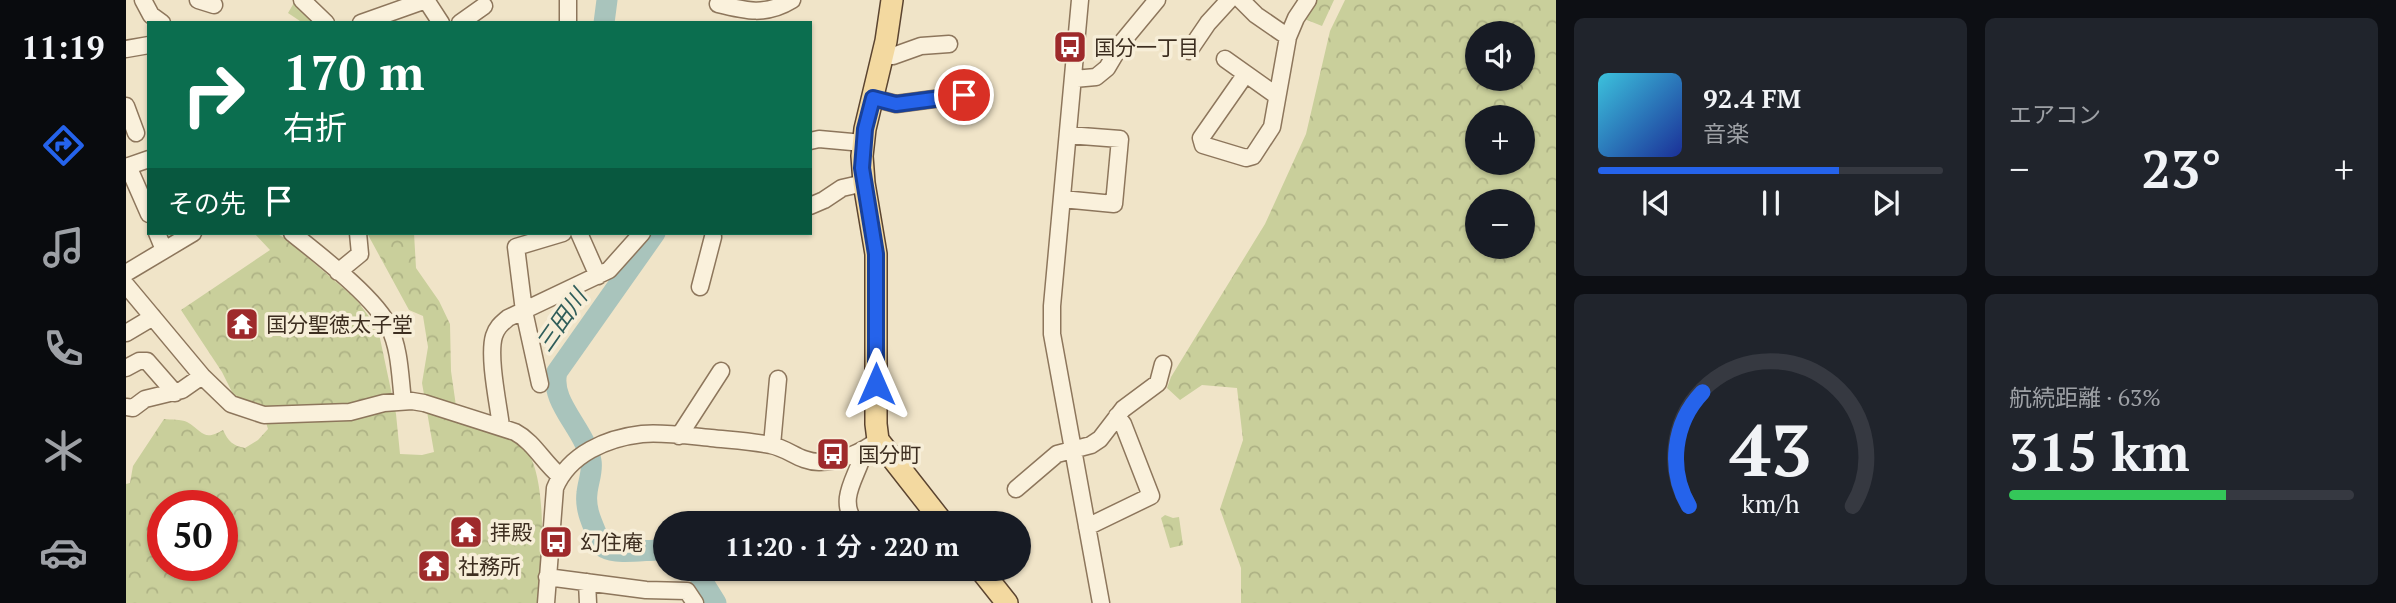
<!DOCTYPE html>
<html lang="ja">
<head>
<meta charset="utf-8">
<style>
	:root { --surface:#171b24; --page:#20242c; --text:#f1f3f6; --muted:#9ea1a6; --line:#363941; --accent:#2563eb }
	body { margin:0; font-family:"PT Serif","Noto Sans JP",serif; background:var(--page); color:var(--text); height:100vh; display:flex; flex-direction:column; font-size:26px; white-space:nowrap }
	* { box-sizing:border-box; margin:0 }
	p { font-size:23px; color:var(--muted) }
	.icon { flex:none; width:38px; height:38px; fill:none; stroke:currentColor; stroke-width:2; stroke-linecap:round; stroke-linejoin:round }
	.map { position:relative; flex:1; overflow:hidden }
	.panel { display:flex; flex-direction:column; gap:18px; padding:18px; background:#0d0f14; width:840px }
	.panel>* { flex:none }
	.hud { position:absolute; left:21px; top:21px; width:665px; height:214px; border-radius:0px; box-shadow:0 2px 5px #0004; background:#0b6e4f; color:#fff; overflow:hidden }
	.tools { position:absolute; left:1339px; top:21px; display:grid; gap:14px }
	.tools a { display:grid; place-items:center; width:70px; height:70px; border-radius:50%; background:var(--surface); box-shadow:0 2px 5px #0004; font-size:35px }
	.speed { position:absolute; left:21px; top:490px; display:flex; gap:14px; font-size:35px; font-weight:700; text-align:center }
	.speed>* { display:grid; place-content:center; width:91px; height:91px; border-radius:50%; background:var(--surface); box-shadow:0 2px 5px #0004; line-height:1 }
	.speed .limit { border:10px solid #d22; background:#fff; color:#111 }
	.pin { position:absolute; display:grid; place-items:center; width:60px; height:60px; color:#fff; margin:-30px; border:4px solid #fff; border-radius:50%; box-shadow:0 2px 7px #0007 }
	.me { position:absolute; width:77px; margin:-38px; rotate:0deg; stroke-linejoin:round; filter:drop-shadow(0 0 5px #0008) }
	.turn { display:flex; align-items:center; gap:24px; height:147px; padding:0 21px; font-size:32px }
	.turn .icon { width:91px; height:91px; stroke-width:2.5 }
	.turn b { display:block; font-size:49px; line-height:60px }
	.then { display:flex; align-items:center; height:66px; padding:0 21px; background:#0003; gap:14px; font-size:26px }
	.big { font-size:52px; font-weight:600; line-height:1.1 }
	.panel .tile { flex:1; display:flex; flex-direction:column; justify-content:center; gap:10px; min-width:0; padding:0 24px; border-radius:10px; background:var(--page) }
	.panel .dial { align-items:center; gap:0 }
	.dial svg { height:182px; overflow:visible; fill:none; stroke:var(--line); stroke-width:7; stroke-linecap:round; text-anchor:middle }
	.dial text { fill:var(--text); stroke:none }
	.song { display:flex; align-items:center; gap:21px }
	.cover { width:84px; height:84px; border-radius:10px; background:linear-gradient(135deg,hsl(190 70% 55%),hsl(230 70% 35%)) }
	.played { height:7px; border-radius:4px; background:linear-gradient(90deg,var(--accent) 70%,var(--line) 70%) }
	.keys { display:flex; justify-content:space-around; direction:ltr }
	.heat { display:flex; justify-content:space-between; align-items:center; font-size:38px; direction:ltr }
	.charge { height:10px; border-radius:5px; background:linear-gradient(90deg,#34c759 63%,var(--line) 0) }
	.panel .tiles { flex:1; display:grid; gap:18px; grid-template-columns:repeat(2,1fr) }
	.trip { position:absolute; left:527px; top:511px; width:378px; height:70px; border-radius:35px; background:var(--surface); box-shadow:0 2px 5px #0004; font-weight:600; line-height:70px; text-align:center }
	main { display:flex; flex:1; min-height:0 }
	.dock { display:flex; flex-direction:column; width:126px; justify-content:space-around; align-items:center; background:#090b0e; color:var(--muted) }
	.dock .icon { width:49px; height:49px }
	.dock .active { color:var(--accent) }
	.dock b { font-size:32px; color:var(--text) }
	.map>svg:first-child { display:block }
</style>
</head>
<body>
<main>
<nav class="dock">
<b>11:19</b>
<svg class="icon active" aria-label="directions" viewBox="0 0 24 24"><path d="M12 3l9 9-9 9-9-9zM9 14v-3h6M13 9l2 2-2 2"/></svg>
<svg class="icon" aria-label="music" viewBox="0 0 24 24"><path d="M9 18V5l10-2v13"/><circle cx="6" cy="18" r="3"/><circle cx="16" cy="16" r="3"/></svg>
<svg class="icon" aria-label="phone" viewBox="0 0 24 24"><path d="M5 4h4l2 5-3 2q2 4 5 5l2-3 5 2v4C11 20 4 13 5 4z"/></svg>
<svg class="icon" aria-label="climate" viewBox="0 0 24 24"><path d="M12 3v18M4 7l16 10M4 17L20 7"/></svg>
<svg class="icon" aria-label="car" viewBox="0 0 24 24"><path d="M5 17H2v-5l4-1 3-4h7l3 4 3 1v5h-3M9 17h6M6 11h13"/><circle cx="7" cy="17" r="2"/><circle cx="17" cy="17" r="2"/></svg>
</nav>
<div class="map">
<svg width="1430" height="603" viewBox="0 0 1430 603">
	<defs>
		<pattern id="forest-crowns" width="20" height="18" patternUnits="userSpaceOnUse" patternTransform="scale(1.75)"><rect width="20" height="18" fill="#c9cf9b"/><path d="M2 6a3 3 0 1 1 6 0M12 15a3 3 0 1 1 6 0" fill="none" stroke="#aeb285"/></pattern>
	</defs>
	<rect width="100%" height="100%" fill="#f0e4c8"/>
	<path fill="url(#forest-crowns)" fill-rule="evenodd" d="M 1187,0 L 1208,0 L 1196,26 L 1176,18 Z
		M 1219,0 L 1430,0 L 1430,603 L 1115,603 L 1115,568 L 1094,509 L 1117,440 L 1111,388 L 1076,385 L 1054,400 L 1041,388 L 1045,377 L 1139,224 L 1180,134 L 1204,31 ZM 1351,33 L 1396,33 L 1396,79 L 1351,79 ZM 1351,117 L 1396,117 L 1396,163 L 1351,163 ZM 1351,201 L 1396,201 L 1396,247 L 1351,247 Z
		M 169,1 L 193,23 L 177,23 L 162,13 Z
		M 128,233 L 150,233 L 160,239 L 230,299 L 252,329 L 270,414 L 274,454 L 296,455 L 308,452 L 296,383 L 302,347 L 297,316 L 283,310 L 241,233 L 288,233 L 290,268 L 313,301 L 324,324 L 325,371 L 330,406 C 353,418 381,429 399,449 C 423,476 415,566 415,603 L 0,603 L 0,484 L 4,483 L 7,466 L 38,419 C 45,420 55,419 61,422 C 77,431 77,442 97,430 C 102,441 107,446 119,448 L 132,440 L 142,429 L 135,407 L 109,398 L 96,372 L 55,310 L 144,250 ZM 37,506 L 96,506 L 96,565 L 37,565 Z
		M 1039,515 L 1047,518 L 1053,517 L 1057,545 L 1044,548 L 1035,518 Z"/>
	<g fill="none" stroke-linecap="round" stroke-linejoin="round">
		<path stroke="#a9c4bc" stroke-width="21" d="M 478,23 L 481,0
			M 529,233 L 431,372 C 423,402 459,429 465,461 C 467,471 462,482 461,493 C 459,508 465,521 471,535 C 472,539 475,546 479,548 C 491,555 524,549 539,550
			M 569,569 L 590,603"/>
		<defs>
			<path id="minor" d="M 17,0 L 25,15 L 36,23
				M 72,0 L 88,5
				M 176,0 L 200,23
				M 300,0 L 315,23
				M 442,0 L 442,23
				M 954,0 L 926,306 L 926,334 L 975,603
				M 1115,0 L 1130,15 L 1162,37 L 1146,127 L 1127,156 L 1120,158 L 1077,145 L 1075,138 L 1119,75
				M 592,4 C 620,11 640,16 666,0
				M 235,23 L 300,0
				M 334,23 L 358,6
				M 1162,37 L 1170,18 L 1182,0
				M 0,49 L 23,45
				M 1063,51 L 1082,23 L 1103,0
				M 757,55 L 767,56 L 795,46 L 823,44
				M 1099,59 L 1151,96
				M 948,79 L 970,77 L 981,68 L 997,41 L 1031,0
				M 747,98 L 770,104 L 838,95
				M 0,106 L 10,133
				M 684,141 L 693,139 L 737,143
				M 2,166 L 23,214
				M 0,167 L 23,159
				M 936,199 L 988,204 L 994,139 L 942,135
				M 684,206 L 698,200 L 716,188 L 738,183
				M 31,233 L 38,250
				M 166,233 C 192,254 250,298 263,327 C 274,349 274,377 277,401
				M 453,233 L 472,276
				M 212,272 L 234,254 L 232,233
				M 0,273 L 67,233
				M 0,285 L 76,376 L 105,404 L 138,415 L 224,412 L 258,403 L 286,401 L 298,403 L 389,432 C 408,442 417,462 434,476
				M 574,287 L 587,237
				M 0,333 L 27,317
				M 0,368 L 13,361 L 21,361 L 49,393
				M 414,384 L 398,311 L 390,247 L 437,233
				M 0,407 L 7,408 L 19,399 L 56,390 L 76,376
				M 375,426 C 372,403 362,356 368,336 C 371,327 375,324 382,318 L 483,270 L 516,233
				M 553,436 L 595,371
				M 646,445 L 652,379
				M 890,489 L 931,454 L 965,445 L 974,439 L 997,409 L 1032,383 L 1037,364
				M 729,523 C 711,498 731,478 738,451
				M 961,527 L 1025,496 L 997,424 L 991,416
				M 421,577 L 520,590 L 561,591 L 569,603
				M 461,582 L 462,603
				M 420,603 L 429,488 C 443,454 481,438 516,434 C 538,432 563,436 585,438 C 604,440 625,441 644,445 C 662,448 674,462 693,462 C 714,462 737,452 752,440"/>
			<path id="major" d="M 766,0 L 760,41 L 739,129 L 736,156 L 738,183 L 750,254 L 750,424 L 752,440 L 817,523
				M 854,569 L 881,603"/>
		</defs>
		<use href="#minor" stroke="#8d765c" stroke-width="19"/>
		<use href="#major" stroke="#5b4430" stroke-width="24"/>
		<use href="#minor" stroke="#faf1dc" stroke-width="16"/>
		<use href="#major" stroke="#f3d9a0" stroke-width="21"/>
	</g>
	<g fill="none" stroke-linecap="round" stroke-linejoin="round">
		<defs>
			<path id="route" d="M 750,384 L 750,254 L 736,168 L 739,129 L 747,98 L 770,104 L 838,95"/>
		</defs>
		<use href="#route" stroke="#184099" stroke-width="18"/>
		<use href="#route" stroke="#2563eb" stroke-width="12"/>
	</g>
	<defs>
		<symbol id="bus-square" viewBox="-11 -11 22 22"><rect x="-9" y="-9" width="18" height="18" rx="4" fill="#9e2a2b" stroke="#f7eed8"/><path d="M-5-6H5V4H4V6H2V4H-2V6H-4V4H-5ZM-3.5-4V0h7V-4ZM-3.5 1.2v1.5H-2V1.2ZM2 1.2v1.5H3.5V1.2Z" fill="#fff"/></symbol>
		<symbol id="temple-square" viewBox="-11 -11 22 22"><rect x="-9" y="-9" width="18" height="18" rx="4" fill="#9e2a2b" stroke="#f7eed8"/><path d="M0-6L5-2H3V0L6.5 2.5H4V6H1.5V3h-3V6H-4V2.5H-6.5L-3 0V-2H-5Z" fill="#fff"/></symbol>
	</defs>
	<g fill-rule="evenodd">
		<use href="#bus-square" x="925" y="28" width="38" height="38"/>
		<use href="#temple-square" x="97" y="305" width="38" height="38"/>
		<use href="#bus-square" x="688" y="435" width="38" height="38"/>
		<use href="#temple-square" x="321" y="513" width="38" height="38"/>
		<use href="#bus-square" x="411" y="523" width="38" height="38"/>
		<use href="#temple-square" x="289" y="547" width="38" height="38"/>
	</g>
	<g text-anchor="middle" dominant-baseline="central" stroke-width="7" stroke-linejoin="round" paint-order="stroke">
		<g font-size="21" fill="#3d2e20" stroke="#f7eed8" text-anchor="start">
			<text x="968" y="47">国分一丁目</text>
			<text x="140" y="324">国分聖徳太子堂</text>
			<text x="732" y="454">国分町</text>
			<text x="364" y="532">拝殿</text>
			<text x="454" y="542">幻住庵</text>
			<text x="332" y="566">社務所</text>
		</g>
		<g font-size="23" font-style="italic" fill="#2f5d5a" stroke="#f7eed8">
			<text transform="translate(435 320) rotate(-55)">三田川</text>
		</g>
	</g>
</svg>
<div class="tools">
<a><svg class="icon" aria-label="sound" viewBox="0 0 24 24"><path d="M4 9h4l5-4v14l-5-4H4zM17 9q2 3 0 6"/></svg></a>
<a>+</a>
<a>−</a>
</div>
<div class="speed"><div class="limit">50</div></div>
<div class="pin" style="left:838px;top:95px;background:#d93025"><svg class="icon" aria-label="arrive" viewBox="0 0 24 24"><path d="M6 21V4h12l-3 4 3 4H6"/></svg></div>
<svg class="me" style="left:750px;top:384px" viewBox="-20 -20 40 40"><path d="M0-17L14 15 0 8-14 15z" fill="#2563eb" stroke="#fff" stroke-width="4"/></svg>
<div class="trip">11:20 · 1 分 · 220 m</div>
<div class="hud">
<div class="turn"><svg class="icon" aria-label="right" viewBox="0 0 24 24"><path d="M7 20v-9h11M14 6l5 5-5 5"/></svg><div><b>170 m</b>右折</div></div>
<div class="then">その先<svg class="icon" aria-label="arrive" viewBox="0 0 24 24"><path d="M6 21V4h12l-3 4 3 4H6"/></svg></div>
</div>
</div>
<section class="panel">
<div class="tiles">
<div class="tile">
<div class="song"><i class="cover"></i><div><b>92.4 FM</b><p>音楽</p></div></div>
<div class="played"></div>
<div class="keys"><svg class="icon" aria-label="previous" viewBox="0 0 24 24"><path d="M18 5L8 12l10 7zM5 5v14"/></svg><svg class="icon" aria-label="pause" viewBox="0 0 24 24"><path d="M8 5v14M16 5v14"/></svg><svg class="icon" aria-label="next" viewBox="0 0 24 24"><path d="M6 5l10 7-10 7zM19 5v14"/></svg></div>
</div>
<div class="tile"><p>エアコン</p>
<div class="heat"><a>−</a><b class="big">23°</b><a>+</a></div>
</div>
<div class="tile dial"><svg viewBox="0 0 100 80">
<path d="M14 69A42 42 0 1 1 86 69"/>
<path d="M14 69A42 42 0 0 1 20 19" stroke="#2563eb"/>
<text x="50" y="56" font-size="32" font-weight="700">43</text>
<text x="50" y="72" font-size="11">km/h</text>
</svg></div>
<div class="tile"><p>航続距離 · 63%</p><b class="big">315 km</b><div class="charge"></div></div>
</div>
</section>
</main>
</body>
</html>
